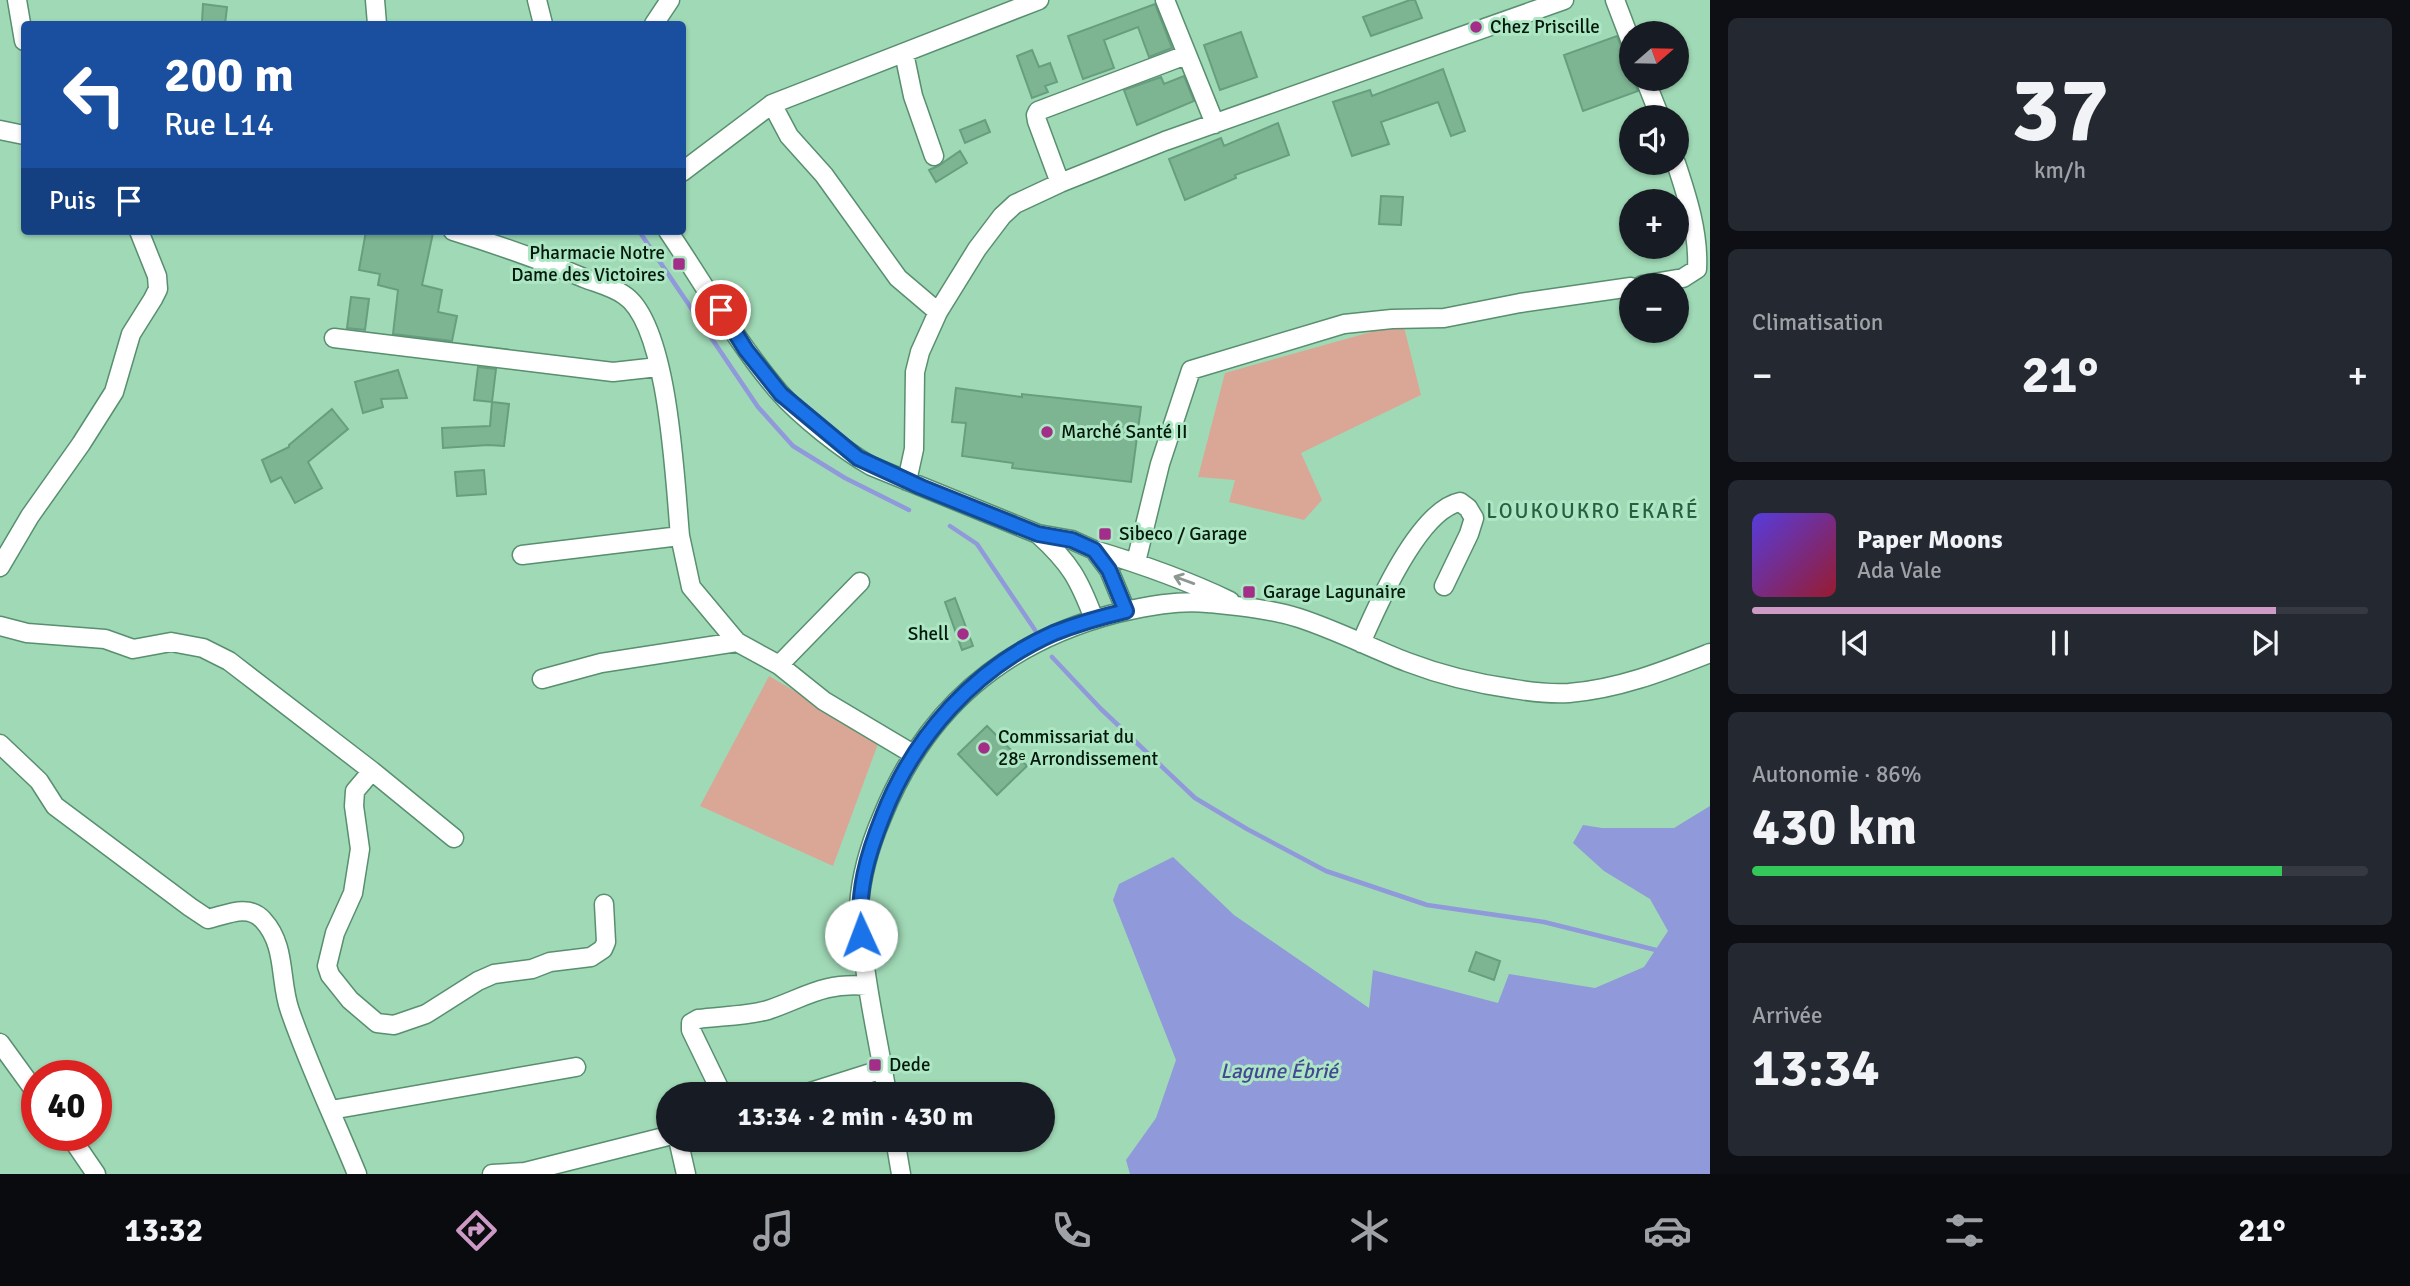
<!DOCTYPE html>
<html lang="fr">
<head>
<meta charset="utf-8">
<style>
	:root { --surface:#171b24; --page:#242831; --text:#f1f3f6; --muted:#9ea1a6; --line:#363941; --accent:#cd9ac5 }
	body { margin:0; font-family:Signika,sans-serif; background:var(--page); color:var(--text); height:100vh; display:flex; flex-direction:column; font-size:26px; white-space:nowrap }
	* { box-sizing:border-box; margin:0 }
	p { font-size:23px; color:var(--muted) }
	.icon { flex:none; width:38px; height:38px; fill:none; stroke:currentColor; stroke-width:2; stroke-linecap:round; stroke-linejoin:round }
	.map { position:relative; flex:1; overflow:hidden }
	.sheet { display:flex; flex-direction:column; gap:18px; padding:18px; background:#0d0f14; width:700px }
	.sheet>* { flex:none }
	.top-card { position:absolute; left:21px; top:21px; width:665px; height:214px; border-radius:7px; box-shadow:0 2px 5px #0004; background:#1a4fa0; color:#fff; overflow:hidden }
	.needle { width:46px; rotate:70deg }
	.controls { position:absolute; left:1619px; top:21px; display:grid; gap:14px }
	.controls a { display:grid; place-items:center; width:70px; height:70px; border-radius:50%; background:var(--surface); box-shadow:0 2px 5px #0004; font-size:35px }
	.speed { position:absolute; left:21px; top:1060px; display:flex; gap:14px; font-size:35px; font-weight:700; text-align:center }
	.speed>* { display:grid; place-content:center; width:91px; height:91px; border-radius:50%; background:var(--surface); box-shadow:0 2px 5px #0004; line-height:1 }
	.speed .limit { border:10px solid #d22; background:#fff; color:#111 }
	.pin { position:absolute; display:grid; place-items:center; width:60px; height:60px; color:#fff; margin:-30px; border:4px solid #fff; border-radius:50%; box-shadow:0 2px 7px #0007 }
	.me { position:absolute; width:77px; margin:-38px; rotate:358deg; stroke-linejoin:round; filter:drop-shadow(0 0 5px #0008) }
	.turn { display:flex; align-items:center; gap:24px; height:147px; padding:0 28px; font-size:32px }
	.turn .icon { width:91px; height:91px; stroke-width:2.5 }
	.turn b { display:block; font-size:49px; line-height:60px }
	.then { display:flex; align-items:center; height:66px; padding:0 28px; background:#0003; gap:14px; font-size:26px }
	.big { font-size:52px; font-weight:800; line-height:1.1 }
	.sheet .widget { flex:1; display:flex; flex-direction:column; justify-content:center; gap:10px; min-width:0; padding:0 24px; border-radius:10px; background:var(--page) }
	.sheet .dial { align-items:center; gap:0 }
	.dial b { font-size:91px; line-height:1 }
	.song { display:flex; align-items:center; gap:21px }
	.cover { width:84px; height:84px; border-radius:10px; background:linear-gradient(135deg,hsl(250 70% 55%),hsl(350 70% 35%)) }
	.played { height:7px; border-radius:4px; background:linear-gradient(90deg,var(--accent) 85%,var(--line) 85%) }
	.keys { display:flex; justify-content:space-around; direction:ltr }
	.heat { display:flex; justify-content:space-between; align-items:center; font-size:38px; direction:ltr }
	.charge { height:10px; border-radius:5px; background:linear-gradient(90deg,#34c759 86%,var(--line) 0) }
	.trip { position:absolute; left:656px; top:1082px; width:399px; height:70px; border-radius:35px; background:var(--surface); box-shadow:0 2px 5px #0004; font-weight:800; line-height:70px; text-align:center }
	.menu { display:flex; height:112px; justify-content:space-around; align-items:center; background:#090b0e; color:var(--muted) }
	.menu .icon { width:49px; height:49px }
	.menu .current { color:var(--accent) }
	.menu b { font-size:32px; color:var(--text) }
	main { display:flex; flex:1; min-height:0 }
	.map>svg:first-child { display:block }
</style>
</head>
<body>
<main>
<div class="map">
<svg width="1710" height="1174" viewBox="0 0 1710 1174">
	<rect width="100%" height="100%" fill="#a0d9b6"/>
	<path fill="#daa797" d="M 1403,323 L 1421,395 L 1301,453 L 1322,500 L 1304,520 L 1229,502 L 1235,480 L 1198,477 L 1225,373 Z
		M 769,676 L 879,741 L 833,866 L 700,806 Z"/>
	<path fill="#9099d9" d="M 1710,806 L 1710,1174 L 1130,1174 L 1126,1160 L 1156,1118 L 1176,1060 L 1113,900 L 1119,884 L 1173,857 L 1234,915 L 1369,1008 L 1373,970 L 1498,1003 L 1509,974 L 1595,988 L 1644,967 L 1668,931 L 1650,899 L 1604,871 L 1573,843 L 1583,825 L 1602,828 L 1674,828 Z"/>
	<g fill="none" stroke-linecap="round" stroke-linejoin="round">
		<path stroke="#9099d9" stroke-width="4.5" d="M 639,231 L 758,407 L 793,446 L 845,478 L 909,510
			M 950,526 L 977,544 L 1035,630
			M 1052,657 L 1101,709 L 1195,798 L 1247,829 L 1326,871 L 1427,905 L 1544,922 L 1660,951"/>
	</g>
	<path fill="#7db593" stroke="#679e7e" stroke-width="2" d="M 1410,0 L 1415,0 L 1422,18 L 1371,36 L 1363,17 Z
		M 203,4 L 227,7 L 225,24 L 202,22 Z
		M 1155,4 L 1172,48 L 1149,57 L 1138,27 L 1104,40 L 1114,68 L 1083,79 L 1068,36 Z
		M 1241,32 L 1257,77 L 1220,90 L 1204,45 Z
		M 1617,36 L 1638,91 L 1583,111 L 1564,55 Z
		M 1032,50 L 1039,67 L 1050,63 L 1057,82 L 1045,86 L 1048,92 L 1032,98 L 1017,56 Z
		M 1443,69 L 1465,131 L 1451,136 L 1438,102 L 1381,122 L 1389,144 L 1352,156 L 1333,102 L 1370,90 L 1372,96 Z
		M 1184,76 L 1194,101 L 1137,125 L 1124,90 L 1161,77 L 1164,84 Z
		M 985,120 L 990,132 L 965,143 L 960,130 Z
		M 1278,123 L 1289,155 L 1235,175 L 1236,178 L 1185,200 L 1169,159 L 1221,138 L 1224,146 Z
		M 960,151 L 967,163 L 936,182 L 929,170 L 938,166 Z
		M 1381,196 L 1403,197 L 1401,225 L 1379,224 Z
		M 366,231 L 433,233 L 422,285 L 442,290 L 438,312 L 457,316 L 452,341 L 393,334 L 398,290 L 378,285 L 380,274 L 359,270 Z
		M 351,297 L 369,299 L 365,330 L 347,328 Z
		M 478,367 L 496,369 L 492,402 L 474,400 Z
		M 398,370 L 407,398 L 381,399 L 383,407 L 363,413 L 355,382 Z
		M 956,388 L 1022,397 L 1022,394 L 1141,407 L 1131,482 L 1012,468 L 1013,463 L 962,456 L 966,423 L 952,422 Z
		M 492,402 L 509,404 L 504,446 L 488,445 L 443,448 L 442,428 L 490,426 Z
		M 332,409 L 348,429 L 308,462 L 322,488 L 295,503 L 281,477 L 271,482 L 262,460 L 289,447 L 289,445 Z
		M 484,470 L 486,494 L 457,496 L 455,472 Z
		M 955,598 L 973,646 L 962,650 L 945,602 Z
		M 987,726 L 1027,766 L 997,795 L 958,754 Z
		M 1476,952 L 1500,961 L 1494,980 L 1469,971 Z"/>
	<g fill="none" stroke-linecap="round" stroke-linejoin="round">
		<defs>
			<path id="minor" d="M 17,0 L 24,41
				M 375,0 L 377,24
				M 537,0 L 543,24
				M 1165,0 L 1215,124
				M 1615,0 L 1631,42
				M 654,24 L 670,0
				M 904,53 L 913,96 L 934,156
				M 1645,79 L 1660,117
				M 772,104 L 789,136 L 824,175 L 898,278 L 938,312
				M 0,130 L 24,135
				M 682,172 L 772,104 L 1039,0
				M 1060,183 L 1037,121 L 1036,115 L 1038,111 L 1186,55
				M 453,231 C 498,245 541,260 584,278 C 597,283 613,287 624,295 C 669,324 675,483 680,536
				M 668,231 C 704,284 737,343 779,392 C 800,416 843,450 871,466 L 1038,534 L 1072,540 L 1094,550 L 1109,570 L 1126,611
				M 1642,285 L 1683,278 L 1697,269 C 1699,233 1687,196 1676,163
				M 334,338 L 613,372 L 658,367
				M 907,481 L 914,449 L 915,372 L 920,352 L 938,312 L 977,249 L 1002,216 L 1015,204 L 1060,183 L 1165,141 L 1564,0
				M 1038,534 C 1070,563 1079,579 1094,619
				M 1094,550 C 1141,564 1186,580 1230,601
				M 522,555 L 680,536 L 691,587 L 737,642 L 779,665 L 824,701 L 913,754
				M 1136,562 L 1160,464 L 1191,370 L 1344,324 L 1392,319 L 1444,318 L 1520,303 L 1631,287
				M 0,567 L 30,516 L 81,444 L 114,392 L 131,334 L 153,299 L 158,289 L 157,276 L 139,231
				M 0,626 L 27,633 L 105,639 L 133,649 L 171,642 L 203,648 L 229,661 L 372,771 L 454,838
				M 1361,643 C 1377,606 1419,510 1460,502 L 1468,508 L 1474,518 L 1469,534 L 1444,586
				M 779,665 L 860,582
				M 542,679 L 601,663 L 737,642
				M 0,744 L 39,781 L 55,806 L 190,907 L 208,919 C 226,915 248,903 263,920 C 287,946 279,981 290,1011 C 309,1066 335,1120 357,1174
				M 372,771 L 355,791 L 354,806 L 360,849 L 353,893 L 335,933 L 327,966 L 330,975 L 350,1000 L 377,1023 L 394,1025 L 426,1014 L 478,981 L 494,974 L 532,969 L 550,962 L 591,957 L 603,949 L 606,942 L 604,904
				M 0,1043 L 37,1094
				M 722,1094 L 691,1030 L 691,1023 L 698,1019 C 720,1016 746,1016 768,1010 C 806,997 824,982 867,986
				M 804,1094 L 883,1069
				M 887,1094 C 879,1043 867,994 862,943 C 861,931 858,918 859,906 C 861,875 870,845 882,817 C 926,708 1004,642 1117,613 C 1147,606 1178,600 1208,603 C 1238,606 1271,609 1299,618 C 1336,630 1371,648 1407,662 C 1441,675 1478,684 1514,689 C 1532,692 1550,694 1569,693 C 1619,689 1664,671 1710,653
				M 331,1110 L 576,1067
				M 70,1136 L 96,1174
				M 678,1139 L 686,1174
				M 895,1139 L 901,1174
				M 492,1174 L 525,1172 L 668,1136"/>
		</defs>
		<use href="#minor" stroke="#588f6f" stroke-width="21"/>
		<use href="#minor" stroke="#fff" stroke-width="18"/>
	</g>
	<defs><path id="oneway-shaft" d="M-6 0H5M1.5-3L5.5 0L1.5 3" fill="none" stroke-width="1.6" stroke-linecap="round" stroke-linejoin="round" transform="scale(1.75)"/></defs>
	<use stroke="#8e9892" href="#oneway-shaft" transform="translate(1184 580) rotate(-160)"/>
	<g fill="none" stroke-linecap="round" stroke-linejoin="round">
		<defs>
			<path id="route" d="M 721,310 L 746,350 L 781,394 L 858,458 L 921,487 L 1038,534 L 1072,540 L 1094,550 L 1109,570 L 1126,611 C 1101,617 1077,624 1054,633 C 975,668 914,736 883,816 C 867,856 857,891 861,935"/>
		</defs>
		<use href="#route" stroke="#114b97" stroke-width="18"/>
		<use href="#route" stroke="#1a73e8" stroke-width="12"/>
	</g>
	<g fill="#a22e89" stroke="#ade6c3" stroke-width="2.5">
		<circle cx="1476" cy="27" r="7"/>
		<rect x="672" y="257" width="14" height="14" rx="3.5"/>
		<circle cx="1047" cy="432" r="7"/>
		<rect x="1098" y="527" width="14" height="14" rx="3.5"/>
		<rect x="1242" y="585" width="14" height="14" rx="3.5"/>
		<circle cx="963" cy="634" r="7"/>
		<circle cx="984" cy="748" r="7"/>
		<rect x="868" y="1058" width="14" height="14" rx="3.5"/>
	</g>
	<g text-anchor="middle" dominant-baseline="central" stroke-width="6" stroke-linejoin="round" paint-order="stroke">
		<g font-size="19" fill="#03190d" stroke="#ade6c3" text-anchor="start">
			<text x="1490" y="27">Chez Priscille</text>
			<text x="665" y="253" text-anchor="end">Pharmacie Notre<tspan x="665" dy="22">Dame des Victoires</tspan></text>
			<text x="1061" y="432">Marché Santé II</text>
			<text x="1119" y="534">Sibeco / Garage</text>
			<text x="1263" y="592">Garage Lagunaire</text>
			<text x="949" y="634" text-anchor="end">Shell</text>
			<text x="998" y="737">Commissariat du<tspan x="998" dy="22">28ᵉ Arrondissement</tspan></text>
			<text x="889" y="1065">Dede</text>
		</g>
		<g font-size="21" letter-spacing="2" fill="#285f41" stroke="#ade6c3">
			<text x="1593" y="511">LOUKOUKRO EKARÉ</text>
		</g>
		<g font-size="21" font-style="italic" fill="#434794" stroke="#ade6c3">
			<text x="1279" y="1071">Lagune Ébrié</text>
		</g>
	</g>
</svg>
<div class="controls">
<a><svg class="needle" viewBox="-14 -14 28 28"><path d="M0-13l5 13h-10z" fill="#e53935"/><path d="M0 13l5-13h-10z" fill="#9ea1a6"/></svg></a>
<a><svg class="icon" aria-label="sound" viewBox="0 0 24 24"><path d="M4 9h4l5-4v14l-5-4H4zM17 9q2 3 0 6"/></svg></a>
<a>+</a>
<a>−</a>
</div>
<div class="speed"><div class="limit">40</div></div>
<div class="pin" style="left:721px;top:310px;background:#d93025"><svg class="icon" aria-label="arrive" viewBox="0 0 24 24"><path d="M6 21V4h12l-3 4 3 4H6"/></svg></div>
<svg class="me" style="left:861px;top:935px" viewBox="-20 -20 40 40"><circle r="19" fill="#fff"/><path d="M0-13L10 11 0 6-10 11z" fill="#1a73e8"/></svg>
<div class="trip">13:34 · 2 min · 430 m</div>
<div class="top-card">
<div class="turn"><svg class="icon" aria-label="left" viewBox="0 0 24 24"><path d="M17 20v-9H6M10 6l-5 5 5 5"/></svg><div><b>200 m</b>Rue L14</div></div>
<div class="then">Puis<svg class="icon" aria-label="arrive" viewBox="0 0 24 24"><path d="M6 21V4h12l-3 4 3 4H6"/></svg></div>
</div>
</div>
<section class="sheet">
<div class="widget dial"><b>37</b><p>km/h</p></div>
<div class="widget"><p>Climatisation</p>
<div class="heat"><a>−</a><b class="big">21°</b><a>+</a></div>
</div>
<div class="widget">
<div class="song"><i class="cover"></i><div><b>Paper Moons</b><p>Ada Vale</p></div></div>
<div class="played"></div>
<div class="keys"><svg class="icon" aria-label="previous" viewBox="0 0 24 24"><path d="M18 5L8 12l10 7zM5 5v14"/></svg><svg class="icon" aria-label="pause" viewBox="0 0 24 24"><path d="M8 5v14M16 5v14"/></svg><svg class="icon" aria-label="next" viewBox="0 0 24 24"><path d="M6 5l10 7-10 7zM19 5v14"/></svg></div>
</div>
<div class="widget"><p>Autonomie · 86%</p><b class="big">430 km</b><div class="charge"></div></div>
<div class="widget"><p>Arrivée</p><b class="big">13:34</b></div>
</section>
</main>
<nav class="menu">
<b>13:32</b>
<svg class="icon current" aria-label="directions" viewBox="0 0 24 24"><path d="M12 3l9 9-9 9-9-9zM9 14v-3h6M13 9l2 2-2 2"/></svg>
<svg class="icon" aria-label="music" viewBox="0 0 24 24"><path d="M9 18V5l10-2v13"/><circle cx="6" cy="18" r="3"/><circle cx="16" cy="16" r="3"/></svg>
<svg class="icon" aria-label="phone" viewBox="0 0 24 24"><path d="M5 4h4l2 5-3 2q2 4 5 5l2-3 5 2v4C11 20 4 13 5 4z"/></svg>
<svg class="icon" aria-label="climate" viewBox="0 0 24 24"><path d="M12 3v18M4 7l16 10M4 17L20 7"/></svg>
<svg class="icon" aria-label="car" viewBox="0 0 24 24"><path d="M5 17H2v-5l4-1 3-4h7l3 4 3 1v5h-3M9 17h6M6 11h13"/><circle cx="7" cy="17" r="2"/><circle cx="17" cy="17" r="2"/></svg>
<svg class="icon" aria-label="filters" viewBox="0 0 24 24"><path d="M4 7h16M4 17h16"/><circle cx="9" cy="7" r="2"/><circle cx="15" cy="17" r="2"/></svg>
<b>21°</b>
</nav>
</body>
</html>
